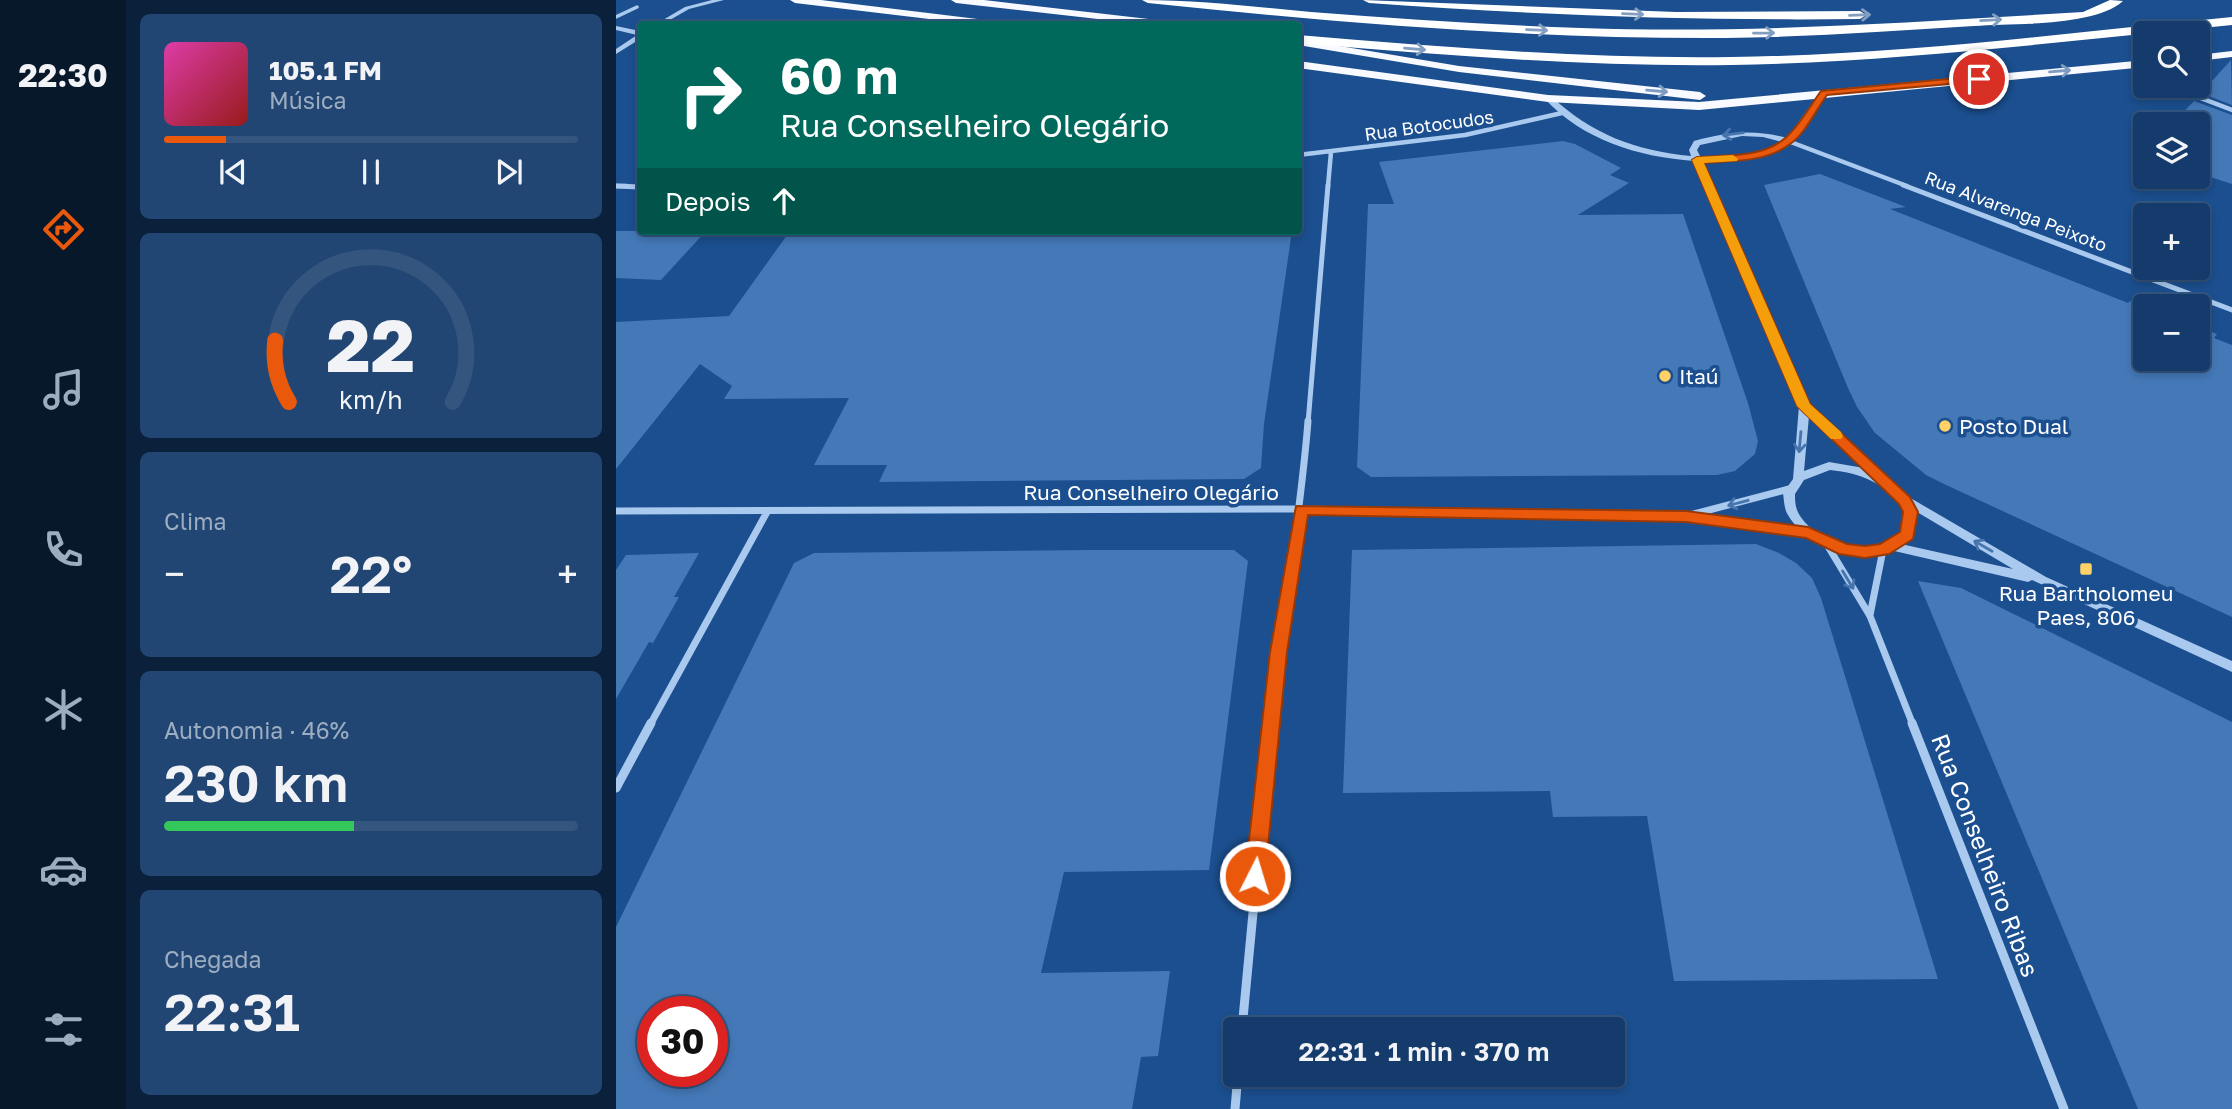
<!DOCTYPE html>
<html lang="pt">
<head>
<meta charset="utf-8">
<style>
	:root { --surface:#143b6b; --page:#214673; --text:#f1f3f6; --muted:#9dadc1; --line:#33557e; --accent:#ea580c }
	body { margin:0; font-family:"Golos Text",sans-serif; background:var(--page); color:var(--text); height:100vh; display:flex; flex-direction:column; font-size:26px; white-space:nowrap }
	* { box-sizing:border-box; margin:0 }
	p { font-size:23px; color:var(--muted) }
	.icon { flex:none; width:38px; height:38px; fill:none; stroke:currentColor; stroke-width:2; stroke-linecap:round; stroke-linejoin:round }
	.map { position:relative; flex:1; overflow:hidden }
	.sheet { display:flex; flex-direction:column; gap:14px; padding:14px; background:#0b203b; width:490px }
	.sheet>* { flex:none }
	.hud { position:absolute; left:21px; top:21px; width:665px; height:214px; border-radius:7px; box-shadow:0 4px 10px #0003,0 0 0 2px var(--line); background:#00695c; color:#fff; overflow:hidden }
	.fabs { position:absolute; left:1517px; top:21px; display:grid; gap:14px }
	.fabs a { display:grid; place-items:center; width:77px; height:77px; border-radius:7px; background:var(--surface); box-shadow:0 4px 10px #0003,0 0 0 2px var(--line); font-size:35px }
	.speed { position:absolute; left:21px; top:996px; display:flex; gap:14px; font-size:35px; font-weight:700; text-align:center }
	.speed>* { display:grid; place-content:center; width:91px; height:91px; border-radius:50%; background:var(--surface); box-shadow:0 4px 10px #0003,0 0 0 2px var(--line); line-height:1 }
	.speed .limit { border:10px solid #d22; background:#fff; color:#111 }
	.pin { position:absolute; display:grid; place-items:center; width:60px; height:60px; color:#fff; margin:-30px; border:4px solid #fff; border-radius:50%; box-shadow:0 2px 7px #0007 }
	.me { position:absolute; width:77px; margin:-38px; rotate:5deg; stroke-linejoin:round; filter:drop-shadow(0 0 5px #0008) }
	.turn { display:flex; align-items:center; gap:24px; height:147px; padding:0 28px; font-size:32px }
	.turn .icon { width:91px; height:91px; stroke-width:2.5 }
	.turn b { display:block; font-size:49px; line-height:60px }
	.then { display:flex; align-items:center; height:66px; padding:0 28px; background:#0003; gap:14px; font-size:26px }
	.big { font-size:52px; font-weight:600; line-height:1.1 }
	.sheet .widget { flex:1; display:flex; flex-direction:column; justify-content:center; gap:10px; min-width:0; padding:0 24px; border-radius:10px; background:var(--page) }
	.sheet .dial { align-items:center; gap:0 }
	.dial svg { height:182px; overflow:visible; fill:none; stroke:var(--line); stroke-width:7; stroke-linecap:round; text-anchor:middle }
	.dial text { fill:var(--text); stroke:none }
	.song { display:flex; align-items:center; gap:21px }
	.cover { width:84px; height:84px; border-radius:10px; background:linear-gradient(135deg,hsl(320 70% 55%),hsl(0 70% 35%)) }
	.played { height:7px; border-radius:4px; background:linear-gradient(90deg,var(--accent) 15%,var(--line) 15%) }
	.keys { display:flex; justify-content:space-around; direction:ltr }
	.heat { display:flex; justify-content:space-between; align-items:center; font-size:38px; direction:ltr }
	.charge { height:10px; border-radius:5px; background:linear-gradient(90deg,#34c759 46%,var(--line) 0) }
	.trip { position:absolute; left:607px; top:1017px; width:402px; height:70px; border-radius:7px; background:var(--surface); box-shadow:0 4px 10px #0003,0 0 0 2px var(--line); font-weight:600; line-height:70px; text-align:center }
	main { display:flex; flex:1; min-height:0 }
	.dock { display:flex; flex-direction:column; width:126px; justify-content:space-around; align-items:center; background:#08182b; color:var(--muted) }
	.dock .icon { width:49px; height:49px }
	.dock .active { color:var(--accent) }
	.dock b { font-size:32px; color:var(--text) }
	.map>svg:first-child { display:block }
</style>
</head>
<body>
<main>
<nav class="dock">
<b>22:30</b>
<svg class="icon active" aria-label="directions" viewBox="0 0 24 24"><path d="M12 3l9 9-9 9-9-9zM9 14v-3h6M13 9l2 2-2 2"/></svg>
<svg class="icon" aria-label="music" viewBox="0 0 24 24"><path d="M9 18V5l10-2v13"/><circle cx="6" cy="18" r="3"/><circle cx="16" cy="16" r="3"/></svg>
<svg class="icon" aria-label="phone" viewBox="0 0 24 24"><path d="M5 4h4l2 5-3 2q2 4 5 5l2-3 5 2v4C11 20 4 13 5 4z"/></svg>
<svg class="icon" aria-label="climate" viewBox="0 0 24 24"><path d="M12 3v18M4 7l16 10M4 17L20 7"/></svg>
<svg class="icon" aria-label="car" viewBox="0 0 24 24"><path d="M5 17H2v-5l4-1 3-4h7l3 4 3 1v5h-3M9 17h6M6 11h13"/><circle cx="7" cy="17" r="2"/><circle cx="17" cy="17" r="2"/></svg>
<svg class="icon" aria-label="filters" viewBox="0 0 24 24"><path d="M4 7h16M4 17h16"/><circle cx="9" cy="7" r="2"/><circle cx="15" cy="17" r="2"/></svg>
</nav>
<section class="sheet">
<div class="widget">
<div class="song"><i class="cover"></i><div><b>105.1 FM</b><p>Música</p></div></div>
<div class="played"></div>
<div class="keys"><svg class="icon" aria-label="previous" viewBox="0 0 24 24"><path d="M18 5L8 12l10 7zM5 5v14"/></svg><svg class="icon" aria-label="pause" viewBox="0 0 24 24"><path d="M8 5v14M16 5v14"/></svg><svg class="icon" aria-label="next" viewBox="0 0 24 24"><path d="M6 5l10 7-10 7zM19 5v14"/></svg></div>
</div>
<div class="widget dial"><svg viewBox="0 0 100 80">
<path d="M14 69A42 42 0 1 1 86 69"/>
<path d="M14 69A42 42 0 0 1 8 42" stroke="#ea580c"/>
<text x="50" y="56" font-size="32" font-weight="700">22</text>
<text x="50" y="72" font-size="11">km/h</text>
</svg></div>
<div class="widget"><p>Clima</p>
<div class="heat"><a>−</a><b class="big">22°</b><a>+</a></div>
</div>
<div class="widget"><p>Autonomia · 46%</p><b class="big">230 km</b><div class="charge"></div></div>
<div class="widget"><p>Chegada</p><b class="big">22:31</b></div>
</section>
<div class="map">
<svg width="1616" height="1109" viewBox="0 0 1616 1109">
	<rect width="100%" height="100%" fill="#1b4f8f"/>
	<path fill="#4478b7" fill-rule="evenodd" d="M 1615,60 L 1616,105 L 1585,93 Z
		M 1578,101 L 1616,115 L 1616,184 L 1582,173 L 1582,124 L 1557,123 Z
		M 947,141 L 959,144 L 1005,168 L 994,175 L 1013,183 L 962,215 L 1067,214 L 1132,403 L 1142,441 L 1139,454 L 1119,471 L 1101,475 L 755,477 L 741,467 L 752,204 L 778,204 L 763,162 Z
		M 1204,174 L 1290,207 L 1274,209 L 1512,303 L 1514,301 L 1530,307 L 1530,359 L 1582,359 L 1582,327 L 1601,334 L 1598,338 L 1616,345 L 1616,617 L 1328,484 L 1310,475 L 1259,433 L 1241,407 L 1232,388 L 1148,185 Z
		M 0,231 L 90,231 L 45,280 L 0,278 Z
		M 174,231 L 676,231 L 648,424 L 645,468 L 628,479 L 263,482 L 271,465 L 198,465 L 233,398 L 108,399 L 116,386 L 84,364 L 0,469 L 0,322 L 113,316 Z
		M 1140,544 L 1163,553 L 1180,563 L 1196,578 L 1205,598 L 1322,979 L 1058,981 L 1031,816 L 937,817 L 934,791 L 727,793 L 736,550 Z
		M 474,550 L 618,550 L 632,561 L 593,870 L 448,872 L 425,973 L 554,971 L 542,1056 L 525,1057 L 516,1109 L 0,1109 L 0,927 L 178,563 L 198,553 ZM 37,1012 L 96,1012 L 96,1071 L 37,1071 Z
		M 83,553 L 58,597 L 63,597 L 37,643 L 33,642 L 0,699 L 0,570 L 10,555 Z
		M 1302,581 L 1345,588 L 1616,722 L 1616,1109 L 1522,1109 Z"/>
	<g fill="none" stroke-linecap="round" stroke-linejoin="round">
		<path stroke="#a9c9ee" stroke-width="3.5" d="M 0,17 L 21,7"/>
		<path stroke="#a9c9ee" stroke-width="4.5" d="M 1517,64 L 1530,72
			M 1553,86 L 1616,110
			M 1172,141 L 1291,186
			M 682,155 L 849,135 L 946,113
			M 0,186 L 11,186
			M 712,186 L 715,152"/>
		<path stroke="#a9c9ee" stroke-width="5" d="M 1287,185 L 1616,310
			M 0,186 L 24,187
			M 692,423 L 712,185"/>
		<path stroke="#a9c9ee" stroke-width="7" d="M 0,511 L 685,509 L 1070,516 L 1193,533
			M 1074,515 L 1173,489
			M 1210,543 L 1254,616 L 1297,725
			M 1254,615 L 1267,550
			M 34,725 L 151,512
			M 655,725 C 665,623 684,523 692,421"/>
		<path stroke="#a9c9ee" stroke-width="9" d="M 1296,723 L 1448,1109
			M 0,788 L 35,723
			M 626,1029 L 655,723
			M 619,1109 L 622,1074"/>
		<path fill="#a9c9ee" fill-rule="evenodd" d="M 96,0 L 108,0 L 73,9 L 47,24 L 40,24 L 69,7 Z
			M 0,26 L 24,31 L 24,39 L 0,54 L 0,49 L 21,35 L 0,30 Z
			M 1205,91 L 1212,93 C 1201,109 1191,129 1176,142 C 1154,161 1114,162 1086,162 L 1193,404 L 1291,496 L 1430,577 L 1616,661 L 1616,672 L 1416,580 L 1412,582 L 1274,550 C 1241,567 1189,545 1172,515 C 1168,509 1168,500 1167,493 L 1177,479 L 1183,406 L 1078,161 C 1023,157 966,140 928,98 L 935,96 C 975,134 1020,151 1075,156 L 1073,150 L 1078,141 C 1111,132 1138,129 1171,138 ZM 1126,136 L 1147,137 L 1166,142 C 1142,155 1111,158 1084,156 L 1081,150 L 1084,145 ZM 1193,416 L 1248,468 L 1213,462 L 1188,471 ZM 1214,470 C 1246,473 1272,484 1289,512 L 1285,533 C 1278,537 1269,543 1261,545 C 1235,551 1192,537 1181,510 C 1179,505 1179,499 1179,494 L 1188,480 ZM 1301,512 L 1397,569 L 1285,544 L 1297,535 Z"/>
		<path fill="#f8faff" fill-rule="evenodd" d="M 174,0 L 205,0 L 378,21 L 383,24 L 355,24 L 179,3 Z
			M 335,0 L 368,0 L 550,21 L 555,24 L 526,24 L 340,3 Z
			M 682,39 L 843,66 L 1084,92 L 1090,96 L 1084,100 L 843,72 L 682,45 Z
			M 1616,51 L 1616,57 L 1582,61 L 1582,55 Z
			M 1530,60 L 1530,67 L 1083,110 L 932,102 L 682,68 L 682,61 L 932,95 L 1083,102 Z"/>
		<path fill="#fff" fill-rule="evenodd" d="M 526,0 C 583,0 639,7 695,12 C 785,19 875,25 965,28 C 1133,34 1299,22 1467,12 L 1494,0 L 1507,1 C 1478,27 1397,23 1358,26 C 1275,31 1192,37 1109,38 C 916,39 724,23 532,3 Z
			M 747,0 L 1060,12 L 1244,11 L 1250,15 L 1244,19 C 1080,21 917,15 753,3 Z
			M 1616,17 L 1616,25 C 1449,41 1283,62 1115,65 C 971,67 826,55 682,43 L 682,35 C 826,47 971,59 1115,57 C 1283,55 1449,33 1616,17 Z"/>
	</g>
	<defs><path id="oneway-shaft" d="M-6 0H5M1.5-3L5.5 0L1.5 3" fill="none" stroke-width="1.6" stroke-linecap="round" stroke-linejoin="round" transform="scale(1.75)"/></defs>
	<g stroke="#829ec1">
		<use href="#oneway-shaft" transform="translate(1017 14) rotate(2)"/>
		<use href="#oneway-shaft" transform="translate(1244 15) rotate(-2)"/>
		<use href="#oneway-shaft" transform="translate(1375 20) rotate(-3)"/>
		<use href="#oneway-shaft" transform="translate(921 30) rotate(2)"/>
		<use href="#oneway-shaft" transform="translate(1148 33) rotate(-1)"/>
		<use href="#oneway-shaft" transform="translate(799 49) rotate(5)"/>
	</g>
	<g stroke="#7e9cc1">
		<use href="#oneway-shaft" transform="translate(1444 71) rotate(-5)"/>
		<use href="#oneway-shaft" transform="translate(1041 91) rotate(5)"/>
	</g>
	<g stroke="#4674ac">
		<use href="#oneway-shaft" transform="translate(1117 134) rotate(173)"/>
		<use href="#oneway-shaft" transform="translate(1184 442) rotate(95)"/>
		<use href="#oneway-shaft" transform="translate(1122 503) rotate(165)"/>
		<use href="#oneway-shaft" transform="translate(1367 546) rotate(-150)"/>
		<use href="#oneway-shaft" transform="translate(1232 580) rotate(59)"/>
	</g>
	<path fill="#ea580c" stroke="#983908" stroke-width="2" d="M 1363,76 L 1366,77 L 1366,81 L 1211,95 C 1200,110 1189,134 1174,144 C 1151,162 1116,161 1088,163 L 1194,404 L 1294,497 L 1302,512 L 1297,539 L 1273,554 L 1249,558 L 1223,554 L 1190,538 L 1070,522 L 692,515 L 671,652 L 649,876 L 646,883 L 639,885 L 632,883 L 629,876 L 654,652 L 680,506 L 1070,511 L 1192,527 L 1231,544 L 1249,546 L 1264,544 L 1284,532 L 1287,512 L 1283,504 L 1181,406 L 1076,160 L 1081,157 C 1109,155 1145,158 1168,139 C 1182,128 1194,106 1205,91 Z"/>
	<path fill="#f59e0b" d="M 1117,155 L 1122,159 L 1121,161 L 1088,163 L 1194,404 L 1225,432 L 1227,436 L 1225,439 L 1215,439 L 1181,406 L 1076,160 L 1081,157 Z"/>
	<g fill="#ffd166" stroke="#1b4f8f" stroke-width="2.5">
		<circle cx="1049" cy="376" r="7"/>
		<circle cx="1329" cy="426" r="7"/>
		<rect x="1463" y="562" width="14" height="14" rx="3.5"/>
	</g>
	<g text-anchor="middle" dominant-baseline="central" stroke-width="7" stroke-linejoin="round" paint-order="stroke">
		<g font-size="18" fill="#fff" stroke="#1b4f8f">
			<text transform="translate(813 125) rotate(-8)">Rua Botocudos</text>
			<text transform="translate(1400 211) rotate(21)">Rua Alvarenga Peixoto</text>
		</g>
		<g font-size="21" fill="#fff" stroke="#1b4f8f" text-anchor="start">
			<text x="1063" y="376">Itaú</text>
			<text x="1343" y="426">Posto Dual</text>
			<text x="1470" y="593" text-anchor="middle">Rua Bartholomeu<tspan x="1470" dy="24">Paes, 806</tspan></text>
		</g>
		<g font-size="21" fill="#fff" stroke="#1b4f8f">
			<text x="535" y="492">Rua Conselheiro Olegário</text>
		</g>
		<g font-size="24" fill="#fff" stroke="#1b4f8f">
			<text transform="translate(1370 855) rotate(69)">Rua Conselheiro Ribas</text>
		</g>
	</g>
</svg>
<div class="fabs">
<a><svg class="icon" aria-label="search" viewBox="0 0 24 24"><circle cx="10" cy="10" r="6"/><path d="M15 15l6 6"/></svg></a>
<a><svg class="icon" aria-label="layers" viewBox="0 0 24 24"><path d="M12 4l9 5-9 5-9-5zM3 14l9 5 9-5"/></svg></a>
<a>+</a>
<a>−</a>
</div>
<div class="speed"><div class="limit">30</div></div>
<div class="pin" style="left:1363px;top:79px;background:#d93025"><svg class="icon" aria-label="arrive" viewBox="0 0 24 24"><path d="M6 21V4h12l-3 4 3 4H6"/></svg></div>
<svg class="me" style="left:639px;top:876px" viewBox="-20 -20 40 40"><circle r="17" fill="#ea580c" stroke="#fff" stroke-width="3"/><path d="M0-11L8 9 0 5-8 9z" fill="#fff"/></svg>
<div class="trip">22:31 · 1 min · 370 m</div>
<div class="hud">
<div class="turn"><svg class="icon" aria-label="right" viewBox="0 0 24 24"><path d="M7 20v-9h11M14 6l5 5-5 5"/></svg><div><b>60 m</b>Rua Conselheiro Olegário</div></div>
<div class="then">Depois<svg class="icon" aria-label="ahead" viewBox="0 0 24 24"><path d="M12 20V5M6 11l6-6 6 6"/></svg></div>
</div>
</div>
</main>
</body>
</html>
